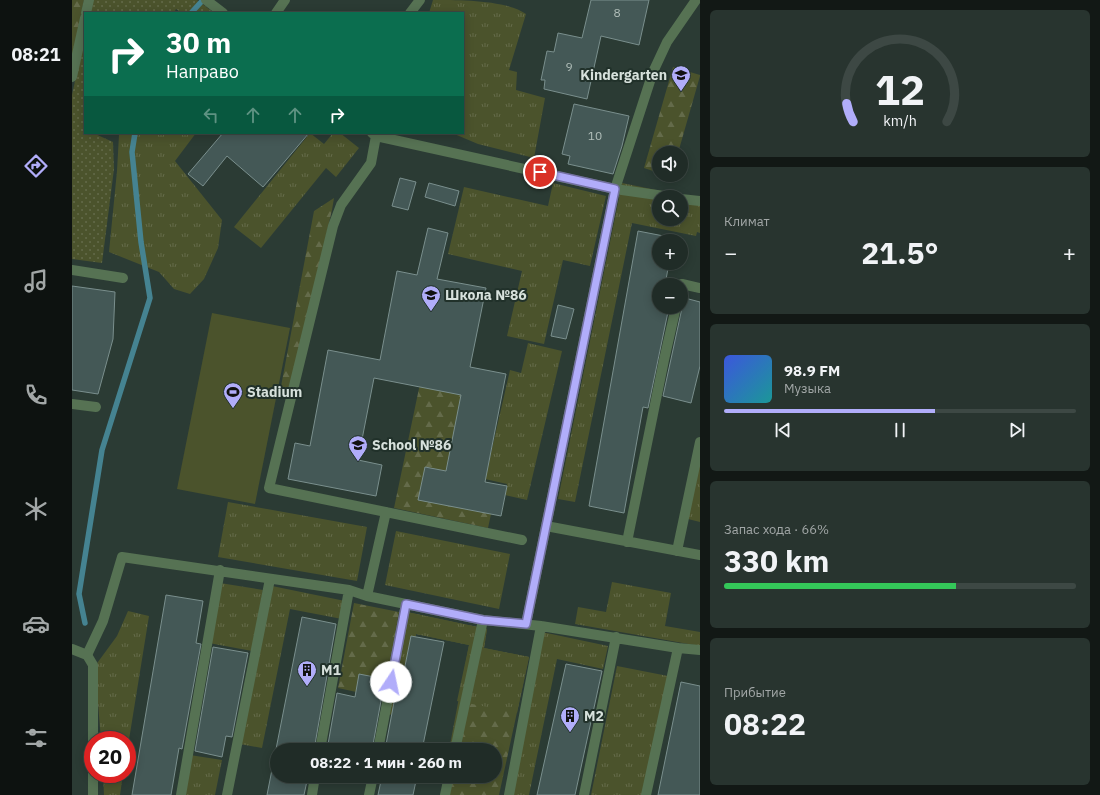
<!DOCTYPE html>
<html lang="ru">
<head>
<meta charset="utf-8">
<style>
	:root { --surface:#202c27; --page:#28342f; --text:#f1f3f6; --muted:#a2a7a7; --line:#3d4844; --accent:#b1adfa }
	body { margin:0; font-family:"IBM Plex Sans",sans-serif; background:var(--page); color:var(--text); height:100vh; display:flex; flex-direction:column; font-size:15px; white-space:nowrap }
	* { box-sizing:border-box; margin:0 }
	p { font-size:13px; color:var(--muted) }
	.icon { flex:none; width:22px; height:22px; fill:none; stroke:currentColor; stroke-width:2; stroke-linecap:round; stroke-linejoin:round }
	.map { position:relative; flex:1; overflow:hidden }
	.panel { display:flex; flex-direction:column; gap:10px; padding:10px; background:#121815; width:400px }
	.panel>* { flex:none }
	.guide { position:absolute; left:12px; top:12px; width:380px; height:122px; border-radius:0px; box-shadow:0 2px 10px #0003,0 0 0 1px var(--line); background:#0b6e4f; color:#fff; overflow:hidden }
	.buttons { position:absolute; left:580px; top:146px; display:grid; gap:8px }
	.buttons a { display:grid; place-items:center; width:36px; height:36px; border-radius:50%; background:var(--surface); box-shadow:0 2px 10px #0003,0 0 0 1px var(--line); font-size:20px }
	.speed { position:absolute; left:12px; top:731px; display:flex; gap:8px; font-size:20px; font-weight:700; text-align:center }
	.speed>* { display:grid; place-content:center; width:52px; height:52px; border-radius:50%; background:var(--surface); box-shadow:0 2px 10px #0003,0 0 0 1px var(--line); line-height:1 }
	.speed .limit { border:6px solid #d22; background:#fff; color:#111 }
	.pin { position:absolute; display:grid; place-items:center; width:34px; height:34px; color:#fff; margin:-17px; border:2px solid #fff; border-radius:50%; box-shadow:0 1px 4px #0007 }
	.me { position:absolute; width:44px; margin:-22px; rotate:11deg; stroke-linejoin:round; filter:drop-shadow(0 0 3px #0008) }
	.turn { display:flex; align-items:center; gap:14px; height:84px; padding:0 16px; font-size:18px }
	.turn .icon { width:52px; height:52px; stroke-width:2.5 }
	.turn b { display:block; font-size:28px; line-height:34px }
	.lanes { display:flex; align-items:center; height:38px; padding:0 16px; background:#0003; justify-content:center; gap:20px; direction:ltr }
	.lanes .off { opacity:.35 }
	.big { font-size:30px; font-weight:700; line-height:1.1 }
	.panel .tile { flex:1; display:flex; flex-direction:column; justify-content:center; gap:6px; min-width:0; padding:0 14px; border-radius:6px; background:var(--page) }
	.panel .dial { align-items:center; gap:0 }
	.dial svg { height:104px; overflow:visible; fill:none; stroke:var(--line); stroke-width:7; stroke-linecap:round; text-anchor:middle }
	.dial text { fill:var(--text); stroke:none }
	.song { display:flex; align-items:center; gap:12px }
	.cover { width:48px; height:48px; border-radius:6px; background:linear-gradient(135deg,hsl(230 70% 55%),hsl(180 70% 35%)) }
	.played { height:4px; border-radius:2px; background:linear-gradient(90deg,var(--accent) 60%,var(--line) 60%) }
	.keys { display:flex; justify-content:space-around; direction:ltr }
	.heat { display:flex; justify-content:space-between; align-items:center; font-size:22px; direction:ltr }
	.charge { height:6px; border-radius:3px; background:linear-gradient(90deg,#34c759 66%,var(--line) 0) }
	.trip { position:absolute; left:198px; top:743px; width:232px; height:40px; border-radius:20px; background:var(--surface); box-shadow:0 2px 10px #0003,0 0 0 1px var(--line); font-weight:700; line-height:40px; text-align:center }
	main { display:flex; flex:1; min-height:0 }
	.menu { display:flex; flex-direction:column; width:72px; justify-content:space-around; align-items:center; background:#0d1210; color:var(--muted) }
	.menu .icon { width:28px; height:28px }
	.menu .current { color:var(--accent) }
	.menu b { font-size:18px; color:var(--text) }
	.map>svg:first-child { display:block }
</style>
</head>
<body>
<main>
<nav class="menu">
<b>08:21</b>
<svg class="icon current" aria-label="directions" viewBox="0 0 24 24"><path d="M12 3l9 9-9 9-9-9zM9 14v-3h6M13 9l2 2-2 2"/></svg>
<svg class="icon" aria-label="music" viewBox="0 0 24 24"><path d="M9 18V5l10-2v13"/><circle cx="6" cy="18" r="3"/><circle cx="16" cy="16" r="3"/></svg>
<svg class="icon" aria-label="phone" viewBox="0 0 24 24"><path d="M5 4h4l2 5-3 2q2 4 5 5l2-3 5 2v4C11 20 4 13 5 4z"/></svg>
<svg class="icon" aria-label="climate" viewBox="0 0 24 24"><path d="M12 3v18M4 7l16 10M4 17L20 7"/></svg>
<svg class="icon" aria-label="car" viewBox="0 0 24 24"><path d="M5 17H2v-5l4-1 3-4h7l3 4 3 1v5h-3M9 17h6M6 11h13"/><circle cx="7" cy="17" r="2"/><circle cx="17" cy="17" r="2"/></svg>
<svg class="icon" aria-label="filters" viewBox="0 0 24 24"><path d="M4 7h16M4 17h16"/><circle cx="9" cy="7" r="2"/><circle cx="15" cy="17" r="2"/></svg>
</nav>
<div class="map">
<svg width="628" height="795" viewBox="0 0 628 795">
	<defs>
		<pattern id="grass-dots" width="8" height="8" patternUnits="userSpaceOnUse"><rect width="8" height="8" fill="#4b532c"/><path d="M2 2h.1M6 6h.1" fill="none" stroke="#646b4a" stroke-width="1.8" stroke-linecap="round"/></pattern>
		<pattern id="forest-firs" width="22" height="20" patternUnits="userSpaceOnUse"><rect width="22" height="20" fill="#4b532c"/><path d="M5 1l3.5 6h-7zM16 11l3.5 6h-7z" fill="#646b4a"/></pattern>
		<pattern id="park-tufts" width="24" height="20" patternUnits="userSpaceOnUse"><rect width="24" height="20" fill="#4b532c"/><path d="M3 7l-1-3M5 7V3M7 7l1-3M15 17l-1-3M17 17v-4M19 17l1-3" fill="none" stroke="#646b4a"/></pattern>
	</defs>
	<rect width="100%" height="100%" fill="#2b3b34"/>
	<path fill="url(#grass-dots)" d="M 21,0 L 125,0 L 142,13 L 110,13 L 104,9 L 102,13 L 18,13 Z
		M 13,35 L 13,133 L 21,133 L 41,142 L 42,169 L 30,263 L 0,259 L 0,95 Z"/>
	<path fill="url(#forest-firs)" d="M 0,0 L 12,0 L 0,58 Z
		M 601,67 L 628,75 L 628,76 L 606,153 L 587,153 L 587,173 L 572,168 Z
		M 262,198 L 260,210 L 216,399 L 207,397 L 242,211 Z
		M 350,374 L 398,385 L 375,495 L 421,505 L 416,528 L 322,508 Z
		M 282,603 L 327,612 L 312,698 L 266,688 Z
		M 335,612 L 415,629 L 412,648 L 457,657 L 427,795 L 369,795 L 372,776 L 423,776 L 423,750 L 377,750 L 397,645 L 344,634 L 327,717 Z"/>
	<path fill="url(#park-tufts)" fill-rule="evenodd" d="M 361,0 C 388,0 434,0 454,14 L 437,70 L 445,72 L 444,90 L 473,98 L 462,158 L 406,144 L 380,133 L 391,133 L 391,13 L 357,13 Z
		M 38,133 L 124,133 L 103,161 L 150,220 L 146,248 L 132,279 L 118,294 L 102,289 L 87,272 L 37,252 L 45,171 L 47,135 Z
		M 238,133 L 252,144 L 261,133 L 268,133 L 287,148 L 264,177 L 254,168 L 189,248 L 162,227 Z
		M 481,183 L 534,196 L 518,266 L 491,260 L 472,344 L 435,336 L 450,271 L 376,254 L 392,187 L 476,206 Z
		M 550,183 L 628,199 L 628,233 L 625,232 L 624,236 L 560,223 L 503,502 L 486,499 ZM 587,197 L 609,197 L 609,219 L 587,219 Z
		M 456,343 L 490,351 L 455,500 L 433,495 L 435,484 L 413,479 L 438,370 L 449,373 Z
		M 628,456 L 628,522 L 616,519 Z
		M 156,502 L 295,527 L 285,581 L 146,557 Z
		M 324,531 L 438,554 L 427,609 L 313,585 Z
		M 540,582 L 599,593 L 593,626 L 628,632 L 628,646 L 503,624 L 506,607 L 534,612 Z
		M 148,583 L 191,590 L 180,651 L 137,643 Z
		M 200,586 L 273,601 L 270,619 L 218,609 L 190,748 L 168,744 Z
		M 56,611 L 77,616 L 55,752 L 55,740 L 29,740 L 23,666 L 45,636 Z
		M 335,612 L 415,629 L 412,648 L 457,657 L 445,713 L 385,701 L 397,645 L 344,634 L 327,717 L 313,713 Z
		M 470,632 L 536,646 L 531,669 L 485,659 L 457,795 L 436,795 Z
		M 545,666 L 601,677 L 578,795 L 519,795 Z
		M 118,755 L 150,760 L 143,795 L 111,795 Z
		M 31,774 L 51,774 L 48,795 L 32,795 Z"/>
	<path fill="#4b532c" d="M 140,313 L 218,328 L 183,504 L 105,489 Z"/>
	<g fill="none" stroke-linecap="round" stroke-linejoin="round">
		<path stroke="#458391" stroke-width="5.5" d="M 119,13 L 131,0
			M 13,623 L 7,594 L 30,450 L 78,298 L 69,242 L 60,152 L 63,133"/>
	</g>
	<path fill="#445856" stroke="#7a8f8d" d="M 519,0 L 577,0 L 567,45 L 529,36 L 515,99 L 472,89 L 473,80 L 469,80 L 475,51 L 482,52 L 486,33 L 510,38 Z
		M 502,104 L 557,116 L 550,146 L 541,174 L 496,164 L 498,156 L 490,154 Z
		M 151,133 L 237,133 L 191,187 L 155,156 L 131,186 L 116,174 Z
		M 328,178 L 344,182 L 336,210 L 320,206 Z
		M 357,183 L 387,191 L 383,206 L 353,197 Z
		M 356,228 L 376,233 L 365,279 L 414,288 L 398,367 L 434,374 L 413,482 L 435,486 L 429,516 L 346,500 L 353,467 L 374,471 L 389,395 L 302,378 L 286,460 L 310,465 L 304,496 L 216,479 L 223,443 L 238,446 L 256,350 L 308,360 L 325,271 L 345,275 Z
		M 566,231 L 602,238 L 601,241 L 587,241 L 587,263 L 597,263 L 593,285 L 587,285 L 587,307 L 597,307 L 576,408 L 571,407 L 552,513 L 517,506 Z
		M 0,286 L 43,292 L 41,339 L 26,394 L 0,390 Z
		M 609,297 L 628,302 L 628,366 L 619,403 L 591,396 L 610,308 Z
		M 486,305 L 502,309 L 494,339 L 479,336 Z
		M 94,595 L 131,601 L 124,643 L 129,644 L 110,749 L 107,748 L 99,795 L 60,795 Z
		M 230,617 L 264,624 L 242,750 L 205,750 L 205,776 L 236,776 L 232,795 L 195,795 Z
		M 339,636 L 372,642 L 350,750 L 313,750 L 326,681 L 330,681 Z
		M 141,647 L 176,653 L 160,737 L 154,736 L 150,757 L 123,751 Z
		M 494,664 L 530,671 L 503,795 L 465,795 Z
		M 287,674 L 313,679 L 300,750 L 255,750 L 265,693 L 283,697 Z
		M 609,682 L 628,686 L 628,795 L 586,795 Z
		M 310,776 L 345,776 L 341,795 L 306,795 Z"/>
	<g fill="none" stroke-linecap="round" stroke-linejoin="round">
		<path stroke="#567253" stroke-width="10" d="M 134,0 L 151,13
			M 14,13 L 17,0
			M 204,13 L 213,0
			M 338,13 L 348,0
			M 0,77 L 13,18
			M 300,133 L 304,136 L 543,189 L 599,197
			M 304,136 L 299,163 L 269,205 L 261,226 L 197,488 L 450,540
			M 609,199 L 628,201
			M 0,270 L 51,278
			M 609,287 L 610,284 L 628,288
			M 0,404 L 24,407
			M 474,526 L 628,555
			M 555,542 L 592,360 L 604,307
			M 605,551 L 628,442
			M 295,596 L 314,512
			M 454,624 L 543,189 L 581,72 L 595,42 L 624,0
			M 15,655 L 31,621 L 50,557 L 277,590 L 295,596 L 411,620 L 469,626 L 606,648 L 628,650
			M 248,750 L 277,590
			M 306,750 L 334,604
			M 383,750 L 411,620
			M 109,795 L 148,570
			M 155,795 L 198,579
			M 240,795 L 243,776
			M 297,795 L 301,776
			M 373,795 L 377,776
			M 437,795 L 469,626
			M 512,795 L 544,637
			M 574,795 L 606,648"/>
		<path stroke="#567253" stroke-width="10" d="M 0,649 L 15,655 L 21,665 L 21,740
			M 21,795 L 21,774"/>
	</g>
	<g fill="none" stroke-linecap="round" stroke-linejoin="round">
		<defs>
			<path id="route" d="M 319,682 L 334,604 L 411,620 L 454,624 L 543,189 L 468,172"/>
		</defs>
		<use href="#route" stroke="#7370a2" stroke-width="10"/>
		<use href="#route" stroke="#b1adfa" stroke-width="7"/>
	</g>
	<defs>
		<symbol id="school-pin" viewBox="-11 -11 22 30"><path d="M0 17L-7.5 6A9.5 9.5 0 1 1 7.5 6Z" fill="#b1adfa" stroke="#21312a"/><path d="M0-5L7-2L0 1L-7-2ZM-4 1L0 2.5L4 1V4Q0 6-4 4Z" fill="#111"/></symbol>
		<symbol id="stadium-pin" viewBox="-11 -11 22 30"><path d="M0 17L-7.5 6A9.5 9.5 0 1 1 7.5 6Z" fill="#b1adfa" stroke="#21312a"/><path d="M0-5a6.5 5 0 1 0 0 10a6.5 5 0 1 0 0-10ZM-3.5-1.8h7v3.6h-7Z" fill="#111"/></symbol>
		<symbol id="building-pin" viewBox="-11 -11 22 30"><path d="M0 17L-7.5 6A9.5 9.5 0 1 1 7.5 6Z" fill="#b1adfa" stroke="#21312a"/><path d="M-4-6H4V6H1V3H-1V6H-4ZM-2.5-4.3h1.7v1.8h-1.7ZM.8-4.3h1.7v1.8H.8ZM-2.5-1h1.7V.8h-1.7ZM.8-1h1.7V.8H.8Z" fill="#111"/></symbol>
	</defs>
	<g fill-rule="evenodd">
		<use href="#school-pin" x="598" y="64" width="22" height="30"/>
		<use href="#school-pin" x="348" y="284" width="22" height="30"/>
		<use href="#stadium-pin" x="150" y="381" width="22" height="30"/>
		<use href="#school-pin" x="275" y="434" width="22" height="30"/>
		<use href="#building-pin" x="224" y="659" width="22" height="30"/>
		<use href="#building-pin" x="487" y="705" width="22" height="30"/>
	</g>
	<g text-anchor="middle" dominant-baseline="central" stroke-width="4" stroke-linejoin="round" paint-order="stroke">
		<g font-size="12" fill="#b2bfba">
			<text x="545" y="12">8</text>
			<text x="497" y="66">9</text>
			<text x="523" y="135">10</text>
		</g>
		<g font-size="14" font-weight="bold" fill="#d7e1dc" stroke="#21312a" text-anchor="start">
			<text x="595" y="75" text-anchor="end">Kindergarten</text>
			<text x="373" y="295">Школа №86</text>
			<text x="175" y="392">Stadium</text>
			<text x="300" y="445">School №86</text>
			<text x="249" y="670">М1</text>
			<text x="512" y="716">М2</text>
		</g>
	</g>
</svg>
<div class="buttons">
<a><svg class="icon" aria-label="sound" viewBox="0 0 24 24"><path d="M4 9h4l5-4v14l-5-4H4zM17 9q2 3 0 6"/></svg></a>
<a><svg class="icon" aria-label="search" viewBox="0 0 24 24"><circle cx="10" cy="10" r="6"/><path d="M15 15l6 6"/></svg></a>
<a>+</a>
<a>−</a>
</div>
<div class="speed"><div class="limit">20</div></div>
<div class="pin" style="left:468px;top:172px;background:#d93025"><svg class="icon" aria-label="arrive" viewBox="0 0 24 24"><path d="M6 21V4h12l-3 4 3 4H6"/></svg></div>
<svg class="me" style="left:319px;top:682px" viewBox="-20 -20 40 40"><circle r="19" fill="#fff"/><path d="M0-13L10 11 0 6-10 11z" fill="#b1adfa"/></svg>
<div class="trip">08:22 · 1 мин · 260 m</div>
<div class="guide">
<div class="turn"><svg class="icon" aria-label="right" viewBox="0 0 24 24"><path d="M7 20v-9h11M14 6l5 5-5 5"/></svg><div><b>30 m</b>Направо</div></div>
<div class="lanes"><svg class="icon off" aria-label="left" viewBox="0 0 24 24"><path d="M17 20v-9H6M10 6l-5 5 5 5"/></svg><svg class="icon off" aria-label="ahead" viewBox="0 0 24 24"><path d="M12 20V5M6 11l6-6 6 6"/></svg><svg class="icon off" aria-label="ahead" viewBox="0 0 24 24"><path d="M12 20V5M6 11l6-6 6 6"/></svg><svg class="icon" aria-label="right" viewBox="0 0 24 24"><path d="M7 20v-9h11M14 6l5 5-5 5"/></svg></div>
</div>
</div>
<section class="panel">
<div class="tile dial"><svg viewBox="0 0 100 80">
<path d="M14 69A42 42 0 1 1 86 69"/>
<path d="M14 69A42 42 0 0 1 9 55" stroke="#b1adfa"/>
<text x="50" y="56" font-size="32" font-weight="700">12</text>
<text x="50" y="72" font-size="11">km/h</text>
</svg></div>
<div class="tile"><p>Климат</p>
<div class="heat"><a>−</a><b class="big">21.5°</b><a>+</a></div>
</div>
<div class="tile">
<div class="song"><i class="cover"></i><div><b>98.9 FM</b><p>Музыка</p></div></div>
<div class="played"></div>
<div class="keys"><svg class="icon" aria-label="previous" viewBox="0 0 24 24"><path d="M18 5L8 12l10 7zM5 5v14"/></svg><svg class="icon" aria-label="pause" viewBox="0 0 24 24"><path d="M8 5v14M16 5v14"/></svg><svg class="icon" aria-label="next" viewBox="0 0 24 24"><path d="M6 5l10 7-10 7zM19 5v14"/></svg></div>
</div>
<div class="tile"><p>Запас хода · 66%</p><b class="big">330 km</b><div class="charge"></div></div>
<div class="tile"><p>Прибытие</p><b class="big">08:22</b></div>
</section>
</main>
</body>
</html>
